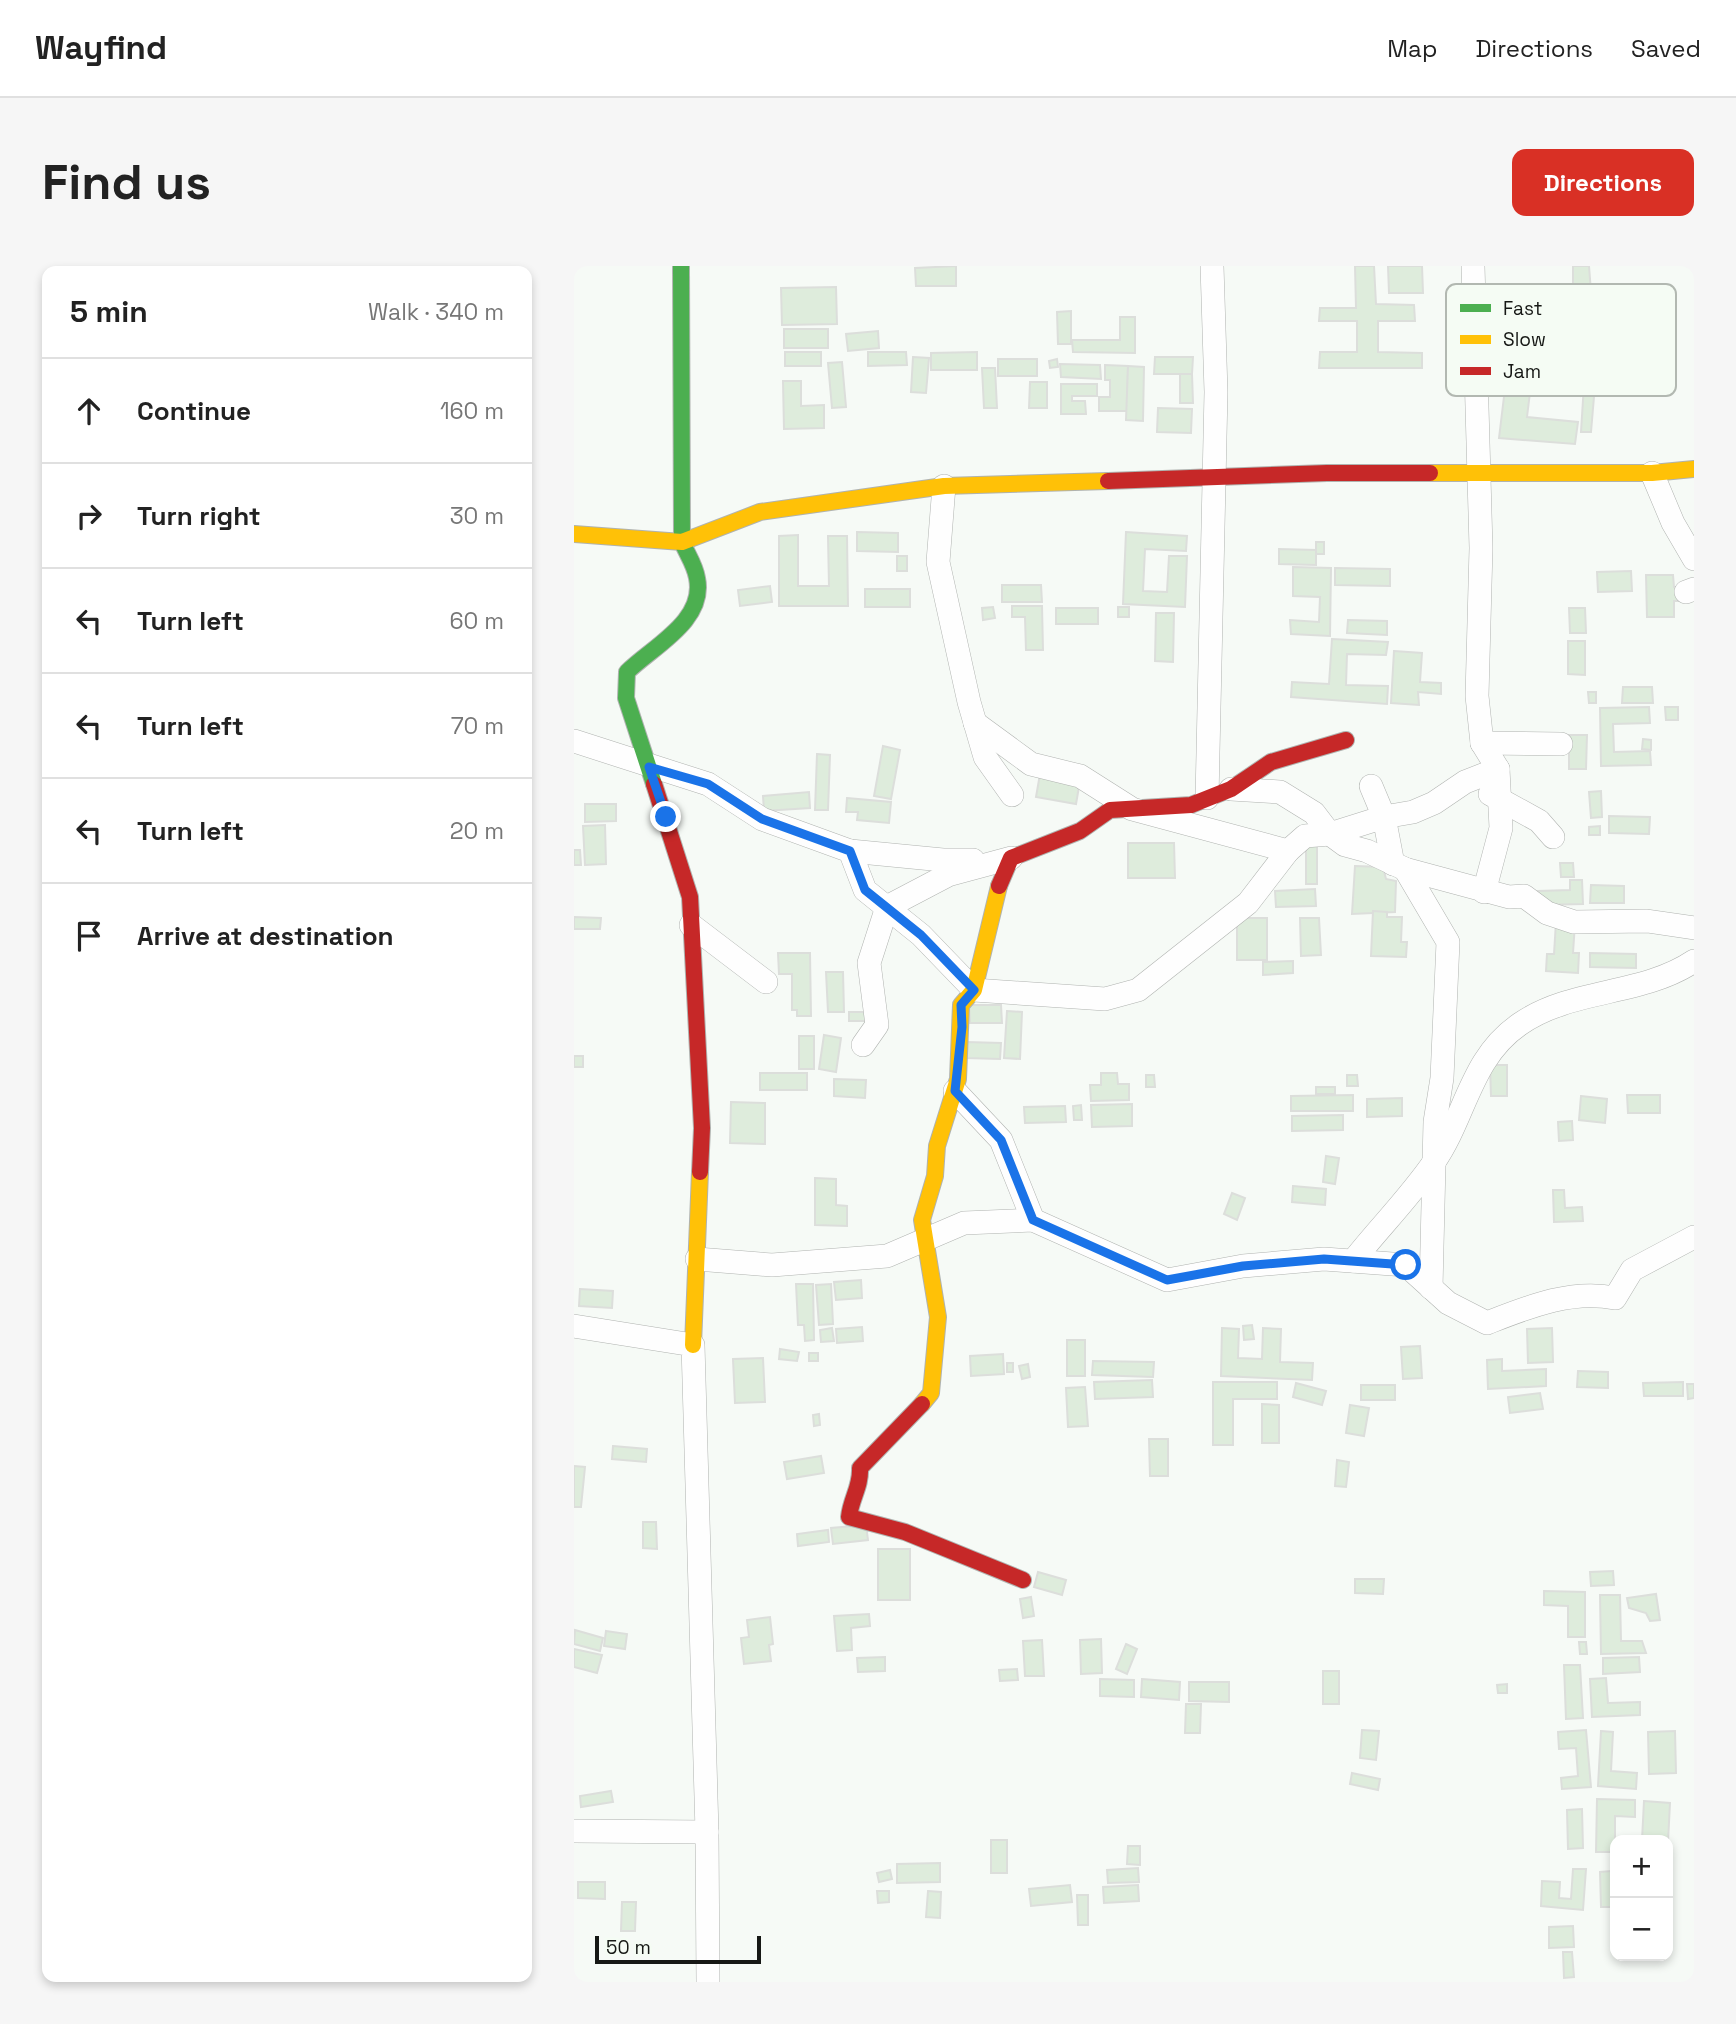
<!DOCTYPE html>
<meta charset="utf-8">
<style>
body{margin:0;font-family:"Space Grotesk",sans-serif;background:#f6f6f6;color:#222}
.controls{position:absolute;right:21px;bottom:21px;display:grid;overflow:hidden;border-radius:14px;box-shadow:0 4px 10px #0003}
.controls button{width:63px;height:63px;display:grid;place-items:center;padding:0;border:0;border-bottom:2px solid #e0e0e0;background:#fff;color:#222;font:35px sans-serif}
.scale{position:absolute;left:21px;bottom:18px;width:166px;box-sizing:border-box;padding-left:7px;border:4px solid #161815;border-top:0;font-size:19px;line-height:24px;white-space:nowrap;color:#161815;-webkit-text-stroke:5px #f5fcf4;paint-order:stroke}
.stop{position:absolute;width:21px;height:21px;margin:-16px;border:5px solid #1a73e8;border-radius:50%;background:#fff}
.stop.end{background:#1a73e8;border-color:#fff;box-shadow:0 2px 7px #0008}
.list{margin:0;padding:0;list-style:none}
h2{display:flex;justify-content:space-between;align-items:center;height:91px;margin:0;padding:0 28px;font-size:30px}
h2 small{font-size:23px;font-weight:400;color:#767676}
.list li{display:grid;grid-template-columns:46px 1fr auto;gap:21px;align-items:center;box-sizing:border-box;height:105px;padding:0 28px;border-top:2px solid #e0e0e0}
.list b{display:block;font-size:26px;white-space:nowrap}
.list em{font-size:23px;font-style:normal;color:#767676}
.icon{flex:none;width:38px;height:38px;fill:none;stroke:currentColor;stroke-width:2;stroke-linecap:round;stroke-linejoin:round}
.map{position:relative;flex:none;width:1120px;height:1716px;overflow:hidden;border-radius:14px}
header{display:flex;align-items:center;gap:42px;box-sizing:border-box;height:98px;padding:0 35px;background:#fff;border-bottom:2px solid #e0e0e0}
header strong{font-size:33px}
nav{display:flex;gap:38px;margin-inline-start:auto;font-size:24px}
.intro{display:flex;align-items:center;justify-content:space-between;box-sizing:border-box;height:168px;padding:0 42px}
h1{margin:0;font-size:49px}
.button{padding:18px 32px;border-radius:14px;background:#d93025;color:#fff;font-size:24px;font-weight:700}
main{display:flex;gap:42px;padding:0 42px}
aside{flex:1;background:#fff;border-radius:14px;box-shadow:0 4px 10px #0003}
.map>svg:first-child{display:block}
</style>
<header>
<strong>Wayfind</strong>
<nav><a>Map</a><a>Directions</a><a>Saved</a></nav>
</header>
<div class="intro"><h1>Find us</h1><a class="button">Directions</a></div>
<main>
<aside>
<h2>5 min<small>Walk · 340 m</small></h2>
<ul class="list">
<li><svg class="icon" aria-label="ahead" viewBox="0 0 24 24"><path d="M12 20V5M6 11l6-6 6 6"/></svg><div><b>Continue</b></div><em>160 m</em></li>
<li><svg class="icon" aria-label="right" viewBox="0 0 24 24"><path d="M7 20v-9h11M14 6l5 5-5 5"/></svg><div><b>Turn right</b></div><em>30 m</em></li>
<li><svg class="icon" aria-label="left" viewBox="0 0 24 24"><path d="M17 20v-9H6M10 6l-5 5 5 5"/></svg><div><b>Turn left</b></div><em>60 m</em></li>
<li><svg class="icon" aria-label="left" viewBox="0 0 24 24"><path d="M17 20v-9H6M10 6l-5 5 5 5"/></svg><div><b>Turn left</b></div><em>70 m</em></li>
<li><svg class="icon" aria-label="left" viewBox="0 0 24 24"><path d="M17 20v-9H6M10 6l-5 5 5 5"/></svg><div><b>Turn left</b></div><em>20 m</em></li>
<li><svg class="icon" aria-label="arrive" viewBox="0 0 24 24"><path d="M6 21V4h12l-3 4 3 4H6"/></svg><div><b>Arrive at destination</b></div></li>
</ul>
</aside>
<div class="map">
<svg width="1120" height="1716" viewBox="0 0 1120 1716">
<rect width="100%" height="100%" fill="#f6faf6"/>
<g fill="#deecdc" stroke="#dcdedb" stroke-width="2">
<polygon points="382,0 382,20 342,20 341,2"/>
<polygon points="781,0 800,0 802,38 840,39 841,55 804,55 804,86 848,87 848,102 745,102 746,86 783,86 783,55 745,55 746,42 782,42"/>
<polygon points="814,0 848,0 849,27 815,27"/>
<polygon points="999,0 1015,0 1018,39 970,38 971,21 999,21"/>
<polygon points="262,21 263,58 208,59 207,22"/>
<polygon points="497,45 497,78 484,78 483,46"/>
<polygon points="546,51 561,51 561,87 499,86 498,74 546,74"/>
<rect x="210" y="63" width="44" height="19"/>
<polygon points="304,65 305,82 274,85 272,68"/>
<rect x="211" y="86" width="36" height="14"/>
<polygon points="294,86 332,86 333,99 294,100"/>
<polygon points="403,86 403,104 357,104 357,87"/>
<polygon points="339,91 355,92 352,127 337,126"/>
<polygon points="581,91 619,91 618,108 580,108"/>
<rect x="424" y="93" width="39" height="17"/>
<polygon points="483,93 484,101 476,102 475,95"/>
<polygon points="268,96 272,141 258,142 254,97"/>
<polygon points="486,98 526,99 527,113 487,111"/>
<polygon points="531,99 554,100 553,145 525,145 525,131 536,131 536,114 531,114"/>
<polygon points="554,100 570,101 569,155 552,154"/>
<polygon points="408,102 421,102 423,142 410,142"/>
<polygon points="965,103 1010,111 1006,130 960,121"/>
<polygon points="933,106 958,110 953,151 1004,156 1001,178 925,172"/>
<polygon points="606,108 618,108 619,137 606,137"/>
<polygon points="209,115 227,115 227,140 250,139 250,162 210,163"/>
<polygon points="456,116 473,116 473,142 455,142"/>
<polygon points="487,118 523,118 523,130 498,130 498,135 511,135 512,148 487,148"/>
<polygon points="1010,118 1021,119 1017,166 1007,166"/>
<polygon points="584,142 618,143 617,167 583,166"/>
<polygon points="283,266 324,267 324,286 283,285"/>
<polygon points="552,266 613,270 612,285 571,283 569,325 593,326 595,290 613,290 611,341 549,338"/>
<polygon points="224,269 224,320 255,320 254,270 273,270 274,340 205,340 205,270"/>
<rect x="742" y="276" width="8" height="12"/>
<polygon points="705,283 742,284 742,299 705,298"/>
<rect x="323" y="290" width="10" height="15"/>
<polygon points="719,301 757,302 756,370 717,368 716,354 745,356 746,331 719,330"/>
<polygon points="761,302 816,303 816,320 761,319"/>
<polygon points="1057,305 1058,325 1024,326 1023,306"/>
<polygon points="1072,309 1099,309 1100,321 1105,321 1105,335 1100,335 1100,351 1073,351"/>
<polygon points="428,319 467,319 468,336 428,336"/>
<polygon points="196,320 198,336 166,340 164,324"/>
<rect x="291" y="323" width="45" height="18"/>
<polygon points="438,340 468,340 469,384 452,384 451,351 438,351"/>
<polygon points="419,341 421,352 409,354 408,342"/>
<rect x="544" y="341" width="11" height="10"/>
<rect x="482" y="342" width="42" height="16"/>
<polygon points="995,342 1011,342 1012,367 996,367"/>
<polygon points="582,347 600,347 599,396 581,395"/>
<polygon points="774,354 813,355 813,369 773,367"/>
<polygon points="758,373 814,376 812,389 773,388 772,419 814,420 813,438 717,431 718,416 755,418"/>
<polygon points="994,375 1011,375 1011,409 994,408"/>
<polygon points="820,385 848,387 846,416 867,417 867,428 844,426 845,439 817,437"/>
<polygon points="1049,421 1078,421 1079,437 1048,437"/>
<polygon points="1014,426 1022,426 1022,437 1015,437"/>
<polygon points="1075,441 1076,457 1039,458 1040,486 1076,485 1077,499 1027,500 1026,442"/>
<polygon points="1091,441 1104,441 1104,454 1092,454"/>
<polygon points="995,469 1013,469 1012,503 995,503"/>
<polygon points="1069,473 1077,474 1077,484 1068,483"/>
<polygon points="309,480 326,484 317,533 300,530"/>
<polygon points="243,488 256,489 254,544 241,544"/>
<polygon points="466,508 506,515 502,538 462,531"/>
<polygon points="1027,525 1028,551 1017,552 1015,526"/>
<polygon points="235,526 236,542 190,545 189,530"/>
<polygon points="273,532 317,536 315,557 283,554 284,546 272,546"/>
<polygon points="11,538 42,538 42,555 11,556"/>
<polygon points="1035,550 1076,551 1075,568 1035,567"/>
<polygon points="31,559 32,598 11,599 9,560"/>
<polygon points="1026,560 1026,569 1015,569 1015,561"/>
<polygon points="554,577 600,577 601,612 554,612"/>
<rect x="732" y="579" width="11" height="39"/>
<polygon points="0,584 6,584 7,599 0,599"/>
<polygon points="986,597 999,597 1000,611 987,611"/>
<polygon points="781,600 809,601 812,613 822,615 821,646 778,648"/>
<polygon points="996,614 1008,614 1009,638 964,639 964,625 996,624"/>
<polygon points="1017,619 1050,620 1050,637 1016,637"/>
<polygon points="741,623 742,640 702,641 701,625"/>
<polygon points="799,645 813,646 813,651 828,651 827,676 833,676 832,691 797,690"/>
<polygon points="0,651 27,652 26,663 0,663"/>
<rect x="663" y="652" width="30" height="42"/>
<polygon points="726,652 745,652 747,689 727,690"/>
<polygon points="982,656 1001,657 999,687 1005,687 1004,707 972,705 973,688 980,688"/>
<polygon points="204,687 236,687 237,750 223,750 223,744 218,744 218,708 205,708"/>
<polygon points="1016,687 1062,688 1062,702 1016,701"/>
<polygon points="719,695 719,707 689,709 689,696"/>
<polygon points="252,706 269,706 270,746 254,746"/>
<polygon points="395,739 427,739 428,757 396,757"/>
<polygon points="433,745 448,746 446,793 430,792"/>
<polygon points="275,746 293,746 294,755 275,755"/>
<polygon points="250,769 267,772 262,806 245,803"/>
<rect x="225" y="770" width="15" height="33"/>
<polygon points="392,776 427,777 426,793 392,792"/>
<rect x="0" y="790" width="9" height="11"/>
<polygon points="916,799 933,799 933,830 917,830"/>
<rect x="186" y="807" width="47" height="17"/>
<polygon points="527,807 543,807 544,818 555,818 555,834 517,835 516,819 527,819"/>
<polygon points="572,809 580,809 581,821 572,821"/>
<polygon points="773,809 783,809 784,820 773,820"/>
<polygon points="260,813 292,814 291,832 260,830"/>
<rect x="742" y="821" width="19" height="7"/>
<polygon points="779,829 779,845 717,845 717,830"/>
<polygon points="1053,829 1086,829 1086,847 1054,847"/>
<polygon points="1007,830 1033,833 1031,857 1005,854"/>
<polygon points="828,832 828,850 793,851 793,833"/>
<polygon points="157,836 191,837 191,878 156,877"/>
<polygon points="558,838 558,860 518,861 517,839"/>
<polygon points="507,839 508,854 500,854 499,840"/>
<polygon points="491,840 492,856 451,857 450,841"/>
<polygon points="769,849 769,864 718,865 718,850"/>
<polygon points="998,855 999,874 985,875 984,856"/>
<polygon points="752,890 765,892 761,918 749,916"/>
<polygon points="241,912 262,913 262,939 273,940 273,960 241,959"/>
<polygon points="719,920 752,923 751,939 718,936"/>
<polygon points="979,924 990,924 991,942 1008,941 1009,955 980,956"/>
<polygon points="658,927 671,932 663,954 650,948"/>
<polygon points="287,1014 288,1032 262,1034 260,1016"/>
<polygon points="222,1018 239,1018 240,1074 231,1075 230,1059 224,1059"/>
<polygon points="257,1018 259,1058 245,1059 242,1019"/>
<polygon points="6,1023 39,1025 38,1042 5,1040"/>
<polygon points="678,1059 680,1073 670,1074 669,1060"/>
<polygon points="288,1061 289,1075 263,1077 262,1063"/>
<polygon points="258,1062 260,1075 247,1076 246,1064"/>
<polygon points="648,1062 665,1063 664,1092 688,1093 689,1062 707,1063 706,1096 739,1097 738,1114 647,1110"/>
<polygon points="978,1062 979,1096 954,1097 953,1063"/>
<rect x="493" y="1074" width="18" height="36"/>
<polygon points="846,1080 848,1112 829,1113 827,1081"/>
<polygon points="206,1083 225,1086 223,1095 205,1093"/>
<rect x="235" y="1087" width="9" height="8"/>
<polygon points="429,1088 430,1108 397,1110 396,1090"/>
<polygon points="189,1092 191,1136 161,1137 159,1093"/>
<polygon points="928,1093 928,1105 972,1103 972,1120 914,1123 913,1094"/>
<polygon points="519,1095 580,1096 579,1111 518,1109"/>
<rect x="433" y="1097" width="6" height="9"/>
<polygon points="454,1098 456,1111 448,1113 445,1100"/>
<polygon points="1004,1105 1034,1106 1034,1122 1003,1121"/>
<polygon points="578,1114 579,1131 521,1133 520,1116"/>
<polygon points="639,1116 703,1116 703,1133 659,1133 659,1179 639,1179"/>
<polygon points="1109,1116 1109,1130 1070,1130 1069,1117"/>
<polygon points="722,1117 752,1125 748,1139 719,1131"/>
<polygon points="1113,1118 1120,1118 1120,1132 1114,1133"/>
<rect x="787" y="1119" width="34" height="15"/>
<polygon points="511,1121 514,1160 494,1161 492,1122"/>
<polygon points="966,1127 969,1143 936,1147 934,1131"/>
<polygon points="688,1138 705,1139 705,1177 688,1177"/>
<polygon points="776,1139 795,1142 790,1170 772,1167"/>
<polygon points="245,1148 246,1159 240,1160 239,1149"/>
<polygon points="575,1173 594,1173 594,1210 576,1210"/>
<polygon points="39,1180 73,1183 72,1196 38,1193"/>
<polygon points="247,1190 250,1207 213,1213 210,1196"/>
<polygon points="763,1194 775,1196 772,1221 761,1220"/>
<polygon points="0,1200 11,1201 7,1241 0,1241"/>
<polygon points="69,1256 82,1256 83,1283 69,1282"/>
<polygon points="292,1259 294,1274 259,1278 257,1262"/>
<polygon points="254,1264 255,1276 224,1280 223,1268"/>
<rect x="304" y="1283" width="32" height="51"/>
<polygon points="1039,1305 1040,1319 1017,1320 1016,1306"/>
<polygon points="464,1306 492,1314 488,1329 460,1321"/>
<polygon points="781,1313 810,1313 809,1328 781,1327"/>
<polygon points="970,1325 1011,1326 1011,1371 994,1371 994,1340 970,1339"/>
<polygon points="1082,1328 1086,1354 1076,1355 1072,1347 1055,1342 1053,1332"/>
<polygon points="1026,1329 1046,1329 1047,1375 1068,1375 1072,1387 1027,1388"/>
<polygon points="457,1331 460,1350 449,1352 446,1333"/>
<polygon points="295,1348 296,1360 277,1362 278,1384 263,1385 260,1350"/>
<polygon points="196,1351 199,1378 195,1379 197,1395 170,1398 167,1372 175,1371 173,1354"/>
<polygon points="1,1364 29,1372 26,1385 0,1378"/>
<polygon points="32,1365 53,1368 51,1383 30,1380"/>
<polygon points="527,1373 528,1407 507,1408 506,1374"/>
<polygon points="468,1374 470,1410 451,1410 449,1375"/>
<polygon points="1005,1376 1012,1376 1013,1388 1006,1388"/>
<polygon points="552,1378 563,1383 553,1408 542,1403"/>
<polygon points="0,1383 28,1389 23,1407 0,1401"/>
<polygon points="311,1391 311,1405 284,1406 283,1392"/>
<polygon points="1065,1391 1066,1406 1029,1408 1029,1392"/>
<polygon points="990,1399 1006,1399 1009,1452 992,1453"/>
<polygon points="443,1403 444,1414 426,1415 425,1404"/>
<rect x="749" y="1405" width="16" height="33"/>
<polygon points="1032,1412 1034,1437 1066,1436 1066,1449 1018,1451 1016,1413"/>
<polygon points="526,1413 560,1414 560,1431 526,1430"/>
<polygon points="568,1413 606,1416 605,1434 567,1431"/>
<polygon points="615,1416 655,1416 655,1436 615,1435"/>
<polygon points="933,1418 933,1427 924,1427 923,1419"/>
<polygon points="612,1438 627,1438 626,1467 611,1467"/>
<polygon points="788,1464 805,1465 802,1494 786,1492"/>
<polygon points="1012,1464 1017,1521 988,1523 987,1512 1004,1510 1002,1482 985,1483 984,1466"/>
<polygon points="1027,1465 1039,1466 1037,1505 1063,1507 1062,1523 1024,1520"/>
<polygon points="1101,1465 1102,1507 1075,1508 1074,1466"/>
<polygon points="778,1507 806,1513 804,1524 776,1518"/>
<polygon points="37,1525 39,1536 7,1541 6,1530"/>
<polygon points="1023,1533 1061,1534 1061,1551 1041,1550 1041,1586 1022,1586"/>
<polygon points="1070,1535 1096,1537 1094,1576 1068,1574"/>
<polygon points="1008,1543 1009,1582 994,1583 993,1544"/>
<rect x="417" y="1574" width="16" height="33"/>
<polygon points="554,1580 566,1580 566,1599 553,1598"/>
<polygon points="366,1597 366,1616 323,1617 323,1598"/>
<polygon points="564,1602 565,1616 534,1617 533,1604"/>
<polygon points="999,1603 1012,1603 1009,1644 967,1640 968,1615 986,1616 985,1632 997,1633"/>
<polygon points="316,1604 318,1613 305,1616 303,1607"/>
<polygon points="1037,1605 1038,1620 1041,1620 1040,1641 1027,1641 1026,1606"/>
<polygon points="4,1616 31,1616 31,1633 4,1632"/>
<polygon points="496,1619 498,1636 457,1640 455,1623"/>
<polygon points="564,1619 565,1635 530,1637 529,1621"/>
<polygon points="303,1625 315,1625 315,1636 304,1637"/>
<polygon points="354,1625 367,1626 366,1652 352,1651"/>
<polygon points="503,1629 514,1629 514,1659 504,1659"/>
<polygon points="48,1636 62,1636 61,1665 47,1665"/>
<polygon points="999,1660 1000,1681 975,1682 975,1661"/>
<polygon points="989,1686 998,1686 1000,1711 990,1712"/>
</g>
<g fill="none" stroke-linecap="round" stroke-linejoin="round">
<g stroke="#b0b3b0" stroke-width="24">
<g id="street">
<polyline points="899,0 907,282 903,430 908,477 924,503 927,562 910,626"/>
<polyline points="1078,207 1099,257 1120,293"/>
<polyline points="370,220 364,296 395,436 411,491 438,529"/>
<polyline points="1112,326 1120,323"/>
<polyline points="401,457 457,498 506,510 558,543 714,585"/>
<polyline points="0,475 134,518 188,553 276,585 291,624 347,669 400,724 531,733 564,724 674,637 714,585 731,570 756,568 810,551 839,546 860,537 891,516 924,503"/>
<polyline points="908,477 987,478"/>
<polyline points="797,520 810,551 819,598"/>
<polyline points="657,523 706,526 740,547 756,568 771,579 793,585 831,603 935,631 950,630 973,647 1000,656 1073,655 1120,662"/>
<polyline points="916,528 965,555 979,571"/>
<polyline points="633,532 642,126 638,0"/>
<polyline points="276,585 369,594 399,594"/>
<polyline points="831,603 874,676 868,812 861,856 857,1022"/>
<polyline points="117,659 192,716"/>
<polyline points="289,779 303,759 295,697 313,641 374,609 437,592"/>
<polyline points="381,825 427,874 459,954"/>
<path d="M123,993L198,999L313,990L390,957L459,954L593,1014L669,1000L750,993L832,999L874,1037L913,1057C954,1041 997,1023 1041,1032L1058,1004L1120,971"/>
<path d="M779,995C805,962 836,931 860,896C892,850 896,792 946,758C998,722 1068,730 1120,695"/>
<polyline points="0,1060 119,1079 133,1566 134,1716"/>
<polyline points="0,1565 133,1566"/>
</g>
</g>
<g stroke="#b0b3b0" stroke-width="18">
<path id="fast" d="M80,518L52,432L53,406C78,381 132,355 123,312C121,299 113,288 108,276L107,0"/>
</g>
<g stroke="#b0b3b0" stroke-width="18">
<g id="slow">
<polyline points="856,207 1078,207 1120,203"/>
<polyline points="0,268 108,276 186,246 370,220 534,215"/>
<polyline points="119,1079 126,906"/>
<polyline points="348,1138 357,1127 364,1051 348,954 361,910 363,880 384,813 387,739 400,724 425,620"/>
</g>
</g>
<g stroke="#b0b3b0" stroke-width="18">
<g id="jam">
<polyline points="534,215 753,207 856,207"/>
<polyline points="80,518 116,631 128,862 126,906"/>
<polyline points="425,620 437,592 506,565 536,544 617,539 657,523 697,496 772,474"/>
<path d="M348,1138L286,1202C287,1221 277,1232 275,1251L331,1266L449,1314"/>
</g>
</g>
<use href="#street" stroke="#fefefe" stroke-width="23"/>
<use href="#fast" stroke="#4caf50" stroke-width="16"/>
<use href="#slow" stroke="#ffc107" stroke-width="16"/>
<use href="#jam" stroke="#c62828" stroke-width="16"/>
</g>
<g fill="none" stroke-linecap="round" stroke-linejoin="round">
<polyline stroke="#1a73e8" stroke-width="9" points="92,551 75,501 134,518 188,553 276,585 291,624 347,669 400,724 387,739 388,761 381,825 427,874 459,954 593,1014 669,1000 750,993 832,999"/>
</g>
<rect x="872" y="18" width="230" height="112" rx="10" fill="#f5fcf4" stroke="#b2b8b1" stroke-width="2"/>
<rect x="886" y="38" width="31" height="8" fill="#4caf50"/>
<rect x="886" y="69" width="31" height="9" fill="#ffc107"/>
<rect x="886" y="101" width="31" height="8" fill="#c62828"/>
<g font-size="19" fill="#161815">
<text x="929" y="49">Fast</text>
<text x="929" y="80">Slow</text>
<text x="929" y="112">Jam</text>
</g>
</svg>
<div class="controls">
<button>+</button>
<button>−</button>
</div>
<div class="scale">50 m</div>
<div class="stop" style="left:832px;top:999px"></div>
<div class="stop end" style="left:92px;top:551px"></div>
</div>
</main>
